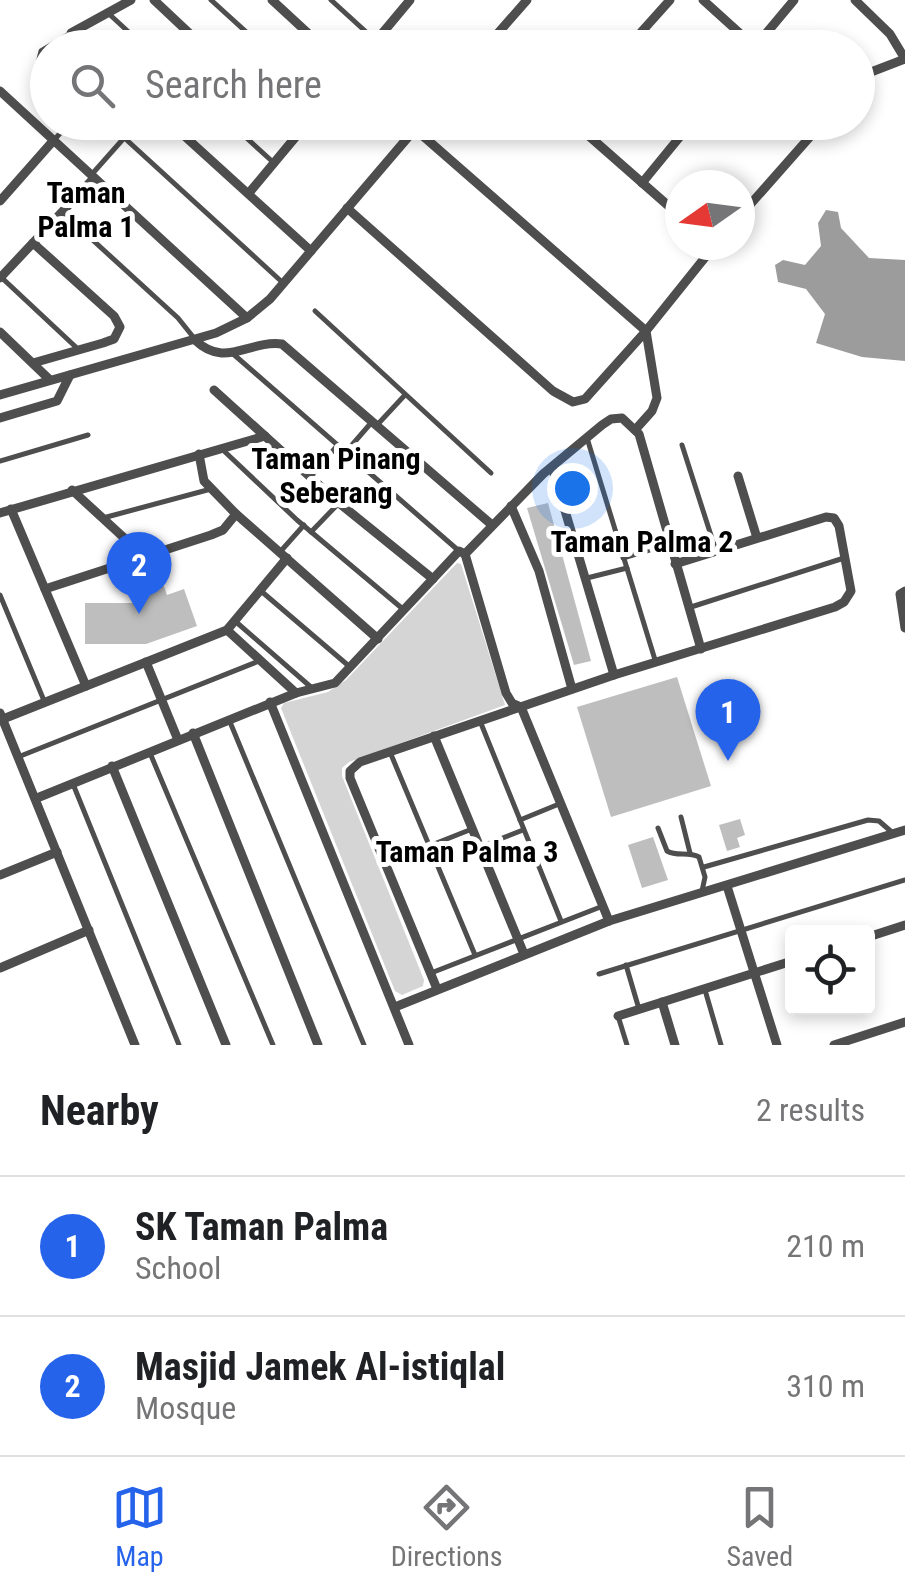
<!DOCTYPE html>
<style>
body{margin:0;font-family:"Roboto Condensed",sans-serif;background:#f6f6f6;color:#202124}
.controls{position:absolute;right:30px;bottom:30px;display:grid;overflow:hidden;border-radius:10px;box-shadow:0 5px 15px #0003}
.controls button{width:90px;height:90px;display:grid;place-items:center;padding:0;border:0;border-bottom:2px solid #e0e0e0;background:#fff;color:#202124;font:50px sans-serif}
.compass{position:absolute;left:665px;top:170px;width:90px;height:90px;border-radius:50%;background:#fff;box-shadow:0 5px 15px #0003;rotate:256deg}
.you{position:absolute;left:572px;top:488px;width:35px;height:35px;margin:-25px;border:8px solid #fff;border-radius:50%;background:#1a73e8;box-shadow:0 0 0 15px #1a73e833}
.badge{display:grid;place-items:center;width:65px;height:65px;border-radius:50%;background:#2563eb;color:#fff;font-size:32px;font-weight:700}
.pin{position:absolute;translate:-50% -82px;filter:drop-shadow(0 2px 5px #0008)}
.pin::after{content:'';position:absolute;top:52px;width:35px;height:30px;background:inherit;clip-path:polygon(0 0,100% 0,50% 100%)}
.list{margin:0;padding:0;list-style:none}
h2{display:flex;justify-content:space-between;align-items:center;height:130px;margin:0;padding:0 40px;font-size:42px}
h2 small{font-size:32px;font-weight:400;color:#757577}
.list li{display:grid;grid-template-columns:65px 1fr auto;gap:30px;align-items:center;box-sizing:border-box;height:140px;padding:0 40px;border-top:2px solid #e0e0e0}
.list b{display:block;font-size:38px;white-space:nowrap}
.list p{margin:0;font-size:32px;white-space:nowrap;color:#757577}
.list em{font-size:32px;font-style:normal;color:#757577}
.icon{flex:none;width:55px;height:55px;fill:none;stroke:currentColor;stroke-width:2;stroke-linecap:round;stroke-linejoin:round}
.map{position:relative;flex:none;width:905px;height:1045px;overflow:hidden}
.search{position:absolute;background:#fff;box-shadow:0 5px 15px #0003;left:30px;right:30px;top:30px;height:110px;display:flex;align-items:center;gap:25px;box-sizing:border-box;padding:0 35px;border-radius:55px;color:#757577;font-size:38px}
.sheet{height:410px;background:#fff}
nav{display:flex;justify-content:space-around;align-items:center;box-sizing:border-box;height:140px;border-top:2px solid #e0e0e0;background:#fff;font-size:28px;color:#757577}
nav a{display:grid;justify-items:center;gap:5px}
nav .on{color:#2563eb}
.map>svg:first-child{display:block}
</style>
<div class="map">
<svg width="905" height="1045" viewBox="0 0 905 1045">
<rect width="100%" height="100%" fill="#fff"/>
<polygon fill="#d5d5d5" points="457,563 461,564 505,705 349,762 342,768 342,776 424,980 423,986 402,995 395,991 281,708 284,703 328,692 346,680"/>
<polygon fill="#9c9c9c" points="826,210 838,212 841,228 869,258 905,260 905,361 862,357 816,343 825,314 806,289 778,282 775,265 783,260 805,265 821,246 818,223"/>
<g fill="#bebebe">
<polygon points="548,503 591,661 574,665 527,508"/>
<polygon points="157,566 167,595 184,589 197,626 146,644 85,644 85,603 133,603 124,578"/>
<polygon points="677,677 711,786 611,817 577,707"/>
<polygon points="724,683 736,725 719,730 707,688"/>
<polygon points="740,819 745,835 737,838 740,847 727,851 719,825"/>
<polygon points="653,837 668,880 642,888 628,845"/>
</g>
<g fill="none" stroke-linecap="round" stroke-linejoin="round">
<g stroke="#4e4e4e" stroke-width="5">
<polyline points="211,0 264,48"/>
<polyline points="331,0 376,41"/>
<polyline points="108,13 146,48"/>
<polyline points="48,68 39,59 41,51 71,33"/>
<polyline points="107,122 282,282"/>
<polyline points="229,122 274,163"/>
<polyline points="55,139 70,122"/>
<polyline points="93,173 124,138"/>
<polyline points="62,212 178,318 194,338"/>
<polyline points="1,277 79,350"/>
<polyline points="315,311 491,473"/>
<polyline points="232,353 459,551"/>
<polyline points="378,424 404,396"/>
<polyline points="587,438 656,663"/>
<polyline points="682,445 716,551"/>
<polyline points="223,450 297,520 404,610"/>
<polyline points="345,453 371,423"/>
<polyline points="0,461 88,435"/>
<polyline points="310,477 337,446"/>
<polyline points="103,518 211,489"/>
<polyline points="311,532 339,503"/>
<polyline points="280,552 304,525"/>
<polyline points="623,558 669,544"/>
<polyline points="587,578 627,568"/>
<polyline points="261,591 350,667"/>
<polyline points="0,595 45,703"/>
<polyline points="691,607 844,558"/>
<polyline points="235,621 312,688"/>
<polyline points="480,721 561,921"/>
<polyline points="230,722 364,1045"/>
<polyline points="390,752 475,955"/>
<polyline points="150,753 273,1045"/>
<polyline points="18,757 259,661"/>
<polyline points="73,784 179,1045"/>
<polyline points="681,817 690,853"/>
<polyline points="520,820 559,804"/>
<path d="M658,828L667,851C677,857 688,851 699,857L705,877L702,891"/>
<polyline points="429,846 472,829"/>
<polyline points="482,846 523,830"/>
<polyline points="704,867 868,820 879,821 894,834"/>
<polyline points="626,965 639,1009"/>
<polyline points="431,973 603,906"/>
<polyline points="599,974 905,880"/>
<polyline points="705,990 721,1045"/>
<polyline points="618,1016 627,1045"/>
</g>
<g stroke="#4e4e4e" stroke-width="9">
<polyline points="154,0 205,48"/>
<polyline points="272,0 324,48"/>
<polyline points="703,0 755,47"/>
<polyline points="855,0 890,34 905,59"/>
<polyline points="87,48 71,33 131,0"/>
<polyline points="370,48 410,0"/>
<polyline points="485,48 527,0"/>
<polyline points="627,48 670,0"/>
<polyline points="754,48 794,0"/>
<polyline points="858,84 871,72 905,59"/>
<polyline points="0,91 247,318"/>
<polyline points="169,122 311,251"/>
<polyline points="285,122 298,135"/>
<polyline points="573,122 680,216"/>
<polyline points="415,129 646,331 657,398 652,411 635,430"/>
<polyline points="642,183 692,122"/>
<polyline points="249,193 308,122"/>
<polyline points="0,201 53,141"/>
<polyline points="347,208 553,391 573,402 585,399 646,331 715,245"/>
<polyline points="740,216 823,122"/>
<polyline points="33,243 114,316 120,327 114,339 103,343 33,363"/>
<polyline points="0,278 93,179"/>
<polyline points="0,332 50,380"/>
<path d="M195,340C225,369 248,340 282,344L492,525"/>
<polyline points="214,390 339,503 433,579"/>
<polyline points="0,395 216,333 247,318 270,299 421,122"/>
<polyline points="0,418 57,401 70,375"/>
<polyline points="199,454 204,481 236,514 378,639"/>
<polyline points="552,467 614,675 835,607 844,602 851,591 839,526 834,518 826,517 675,564"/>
<polyline points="738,476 757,538"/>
<polyline points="72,490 146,558"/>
<polyline points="511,506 539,571 572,689"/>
<polyline points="11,509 86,686"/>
<polyline points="0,513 265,436"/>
<polyline points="465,554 506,693 512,703 521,707 609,921"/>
<polyline points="45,589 211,535 223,530 236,514"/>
<polyline points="905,591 900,594 905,628"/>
<polyline points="227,630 296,693 335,683 445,566 459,551 465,554 543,474 602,425 611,419 622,418 639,434 701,649"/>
<polyline points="146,662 178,740"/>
<polyline points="270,702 409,1045"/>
<polyline points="0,713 135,1045"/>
<polyline points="3,719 227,630 287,558"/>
<polyline points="193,733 318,1045"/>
<polyline points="434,736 524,954"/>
<polyline points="112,766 226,1045"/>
<polyline points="37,798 296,693"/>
<polyline points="0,875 57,852"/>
<polyline points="727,886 777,1045"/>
<polyline points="868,937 905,925"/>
<polyline points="0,968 89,930"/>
<polyline points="437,989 350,778 350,771 360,762 614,675"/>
<polyline points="662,1002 675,1045"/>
<polyline points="395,1007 609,921 905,830"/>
<polyline points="618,1016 792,961"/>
<polyline points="834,1045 905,1022"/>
</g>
</g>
<g text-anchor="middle" stroke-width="10" stroke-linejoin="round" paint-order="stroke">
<g font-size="30" font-weight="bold" fill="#000" stroke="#fff">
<text x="86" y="203">Taman<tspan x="86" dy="34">Palma 1</tspan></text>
<text x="336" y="469">Taman Pinang<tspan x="336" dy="34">Seberang</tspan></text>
<text x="642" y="552">Taman Palma 2</text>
<text x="467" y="862">Taman Palma 3</text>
</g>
</g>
</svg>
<div class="controls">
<button><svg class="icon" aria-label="locate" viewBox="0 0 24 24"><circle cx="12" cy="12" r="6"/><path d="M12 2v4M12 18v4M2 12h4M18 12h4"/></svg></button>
</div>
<svg class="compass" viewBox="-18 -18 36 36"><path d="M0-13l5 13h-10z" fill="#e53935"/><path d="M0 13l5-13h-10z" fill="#757577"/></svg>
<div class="you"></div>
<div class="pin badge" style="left:728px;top:761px">1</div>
<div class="pin badge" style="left:139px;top:614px">2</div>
<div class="search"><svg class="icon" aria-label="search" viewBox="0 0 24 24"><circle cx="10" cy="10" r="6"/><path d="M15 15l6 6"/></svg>Search here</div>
</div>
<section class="sheet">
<h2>Nearby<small>2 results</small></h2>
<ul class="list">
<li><span class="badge">1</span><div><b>SK Taman Palma</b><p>School</p></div><em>210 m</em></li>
<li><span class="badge">2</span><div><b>Masjid Jamek Al-istiqlal</b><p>Mosque</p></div><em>310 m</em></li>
</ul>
</section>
<nav>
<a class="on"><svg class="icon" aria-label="map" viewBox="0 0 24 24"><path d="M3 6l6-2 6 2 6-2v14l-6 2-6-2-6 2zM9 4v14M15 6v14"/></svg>Map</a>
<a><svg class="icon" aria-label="directions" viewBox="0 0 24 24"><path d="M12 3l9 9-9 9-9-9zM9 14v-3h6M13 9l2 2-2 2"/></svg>Directions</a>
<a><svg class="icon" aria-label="saved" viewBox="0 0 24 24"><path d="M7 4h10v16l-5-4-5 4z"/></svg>Saved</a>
</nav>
